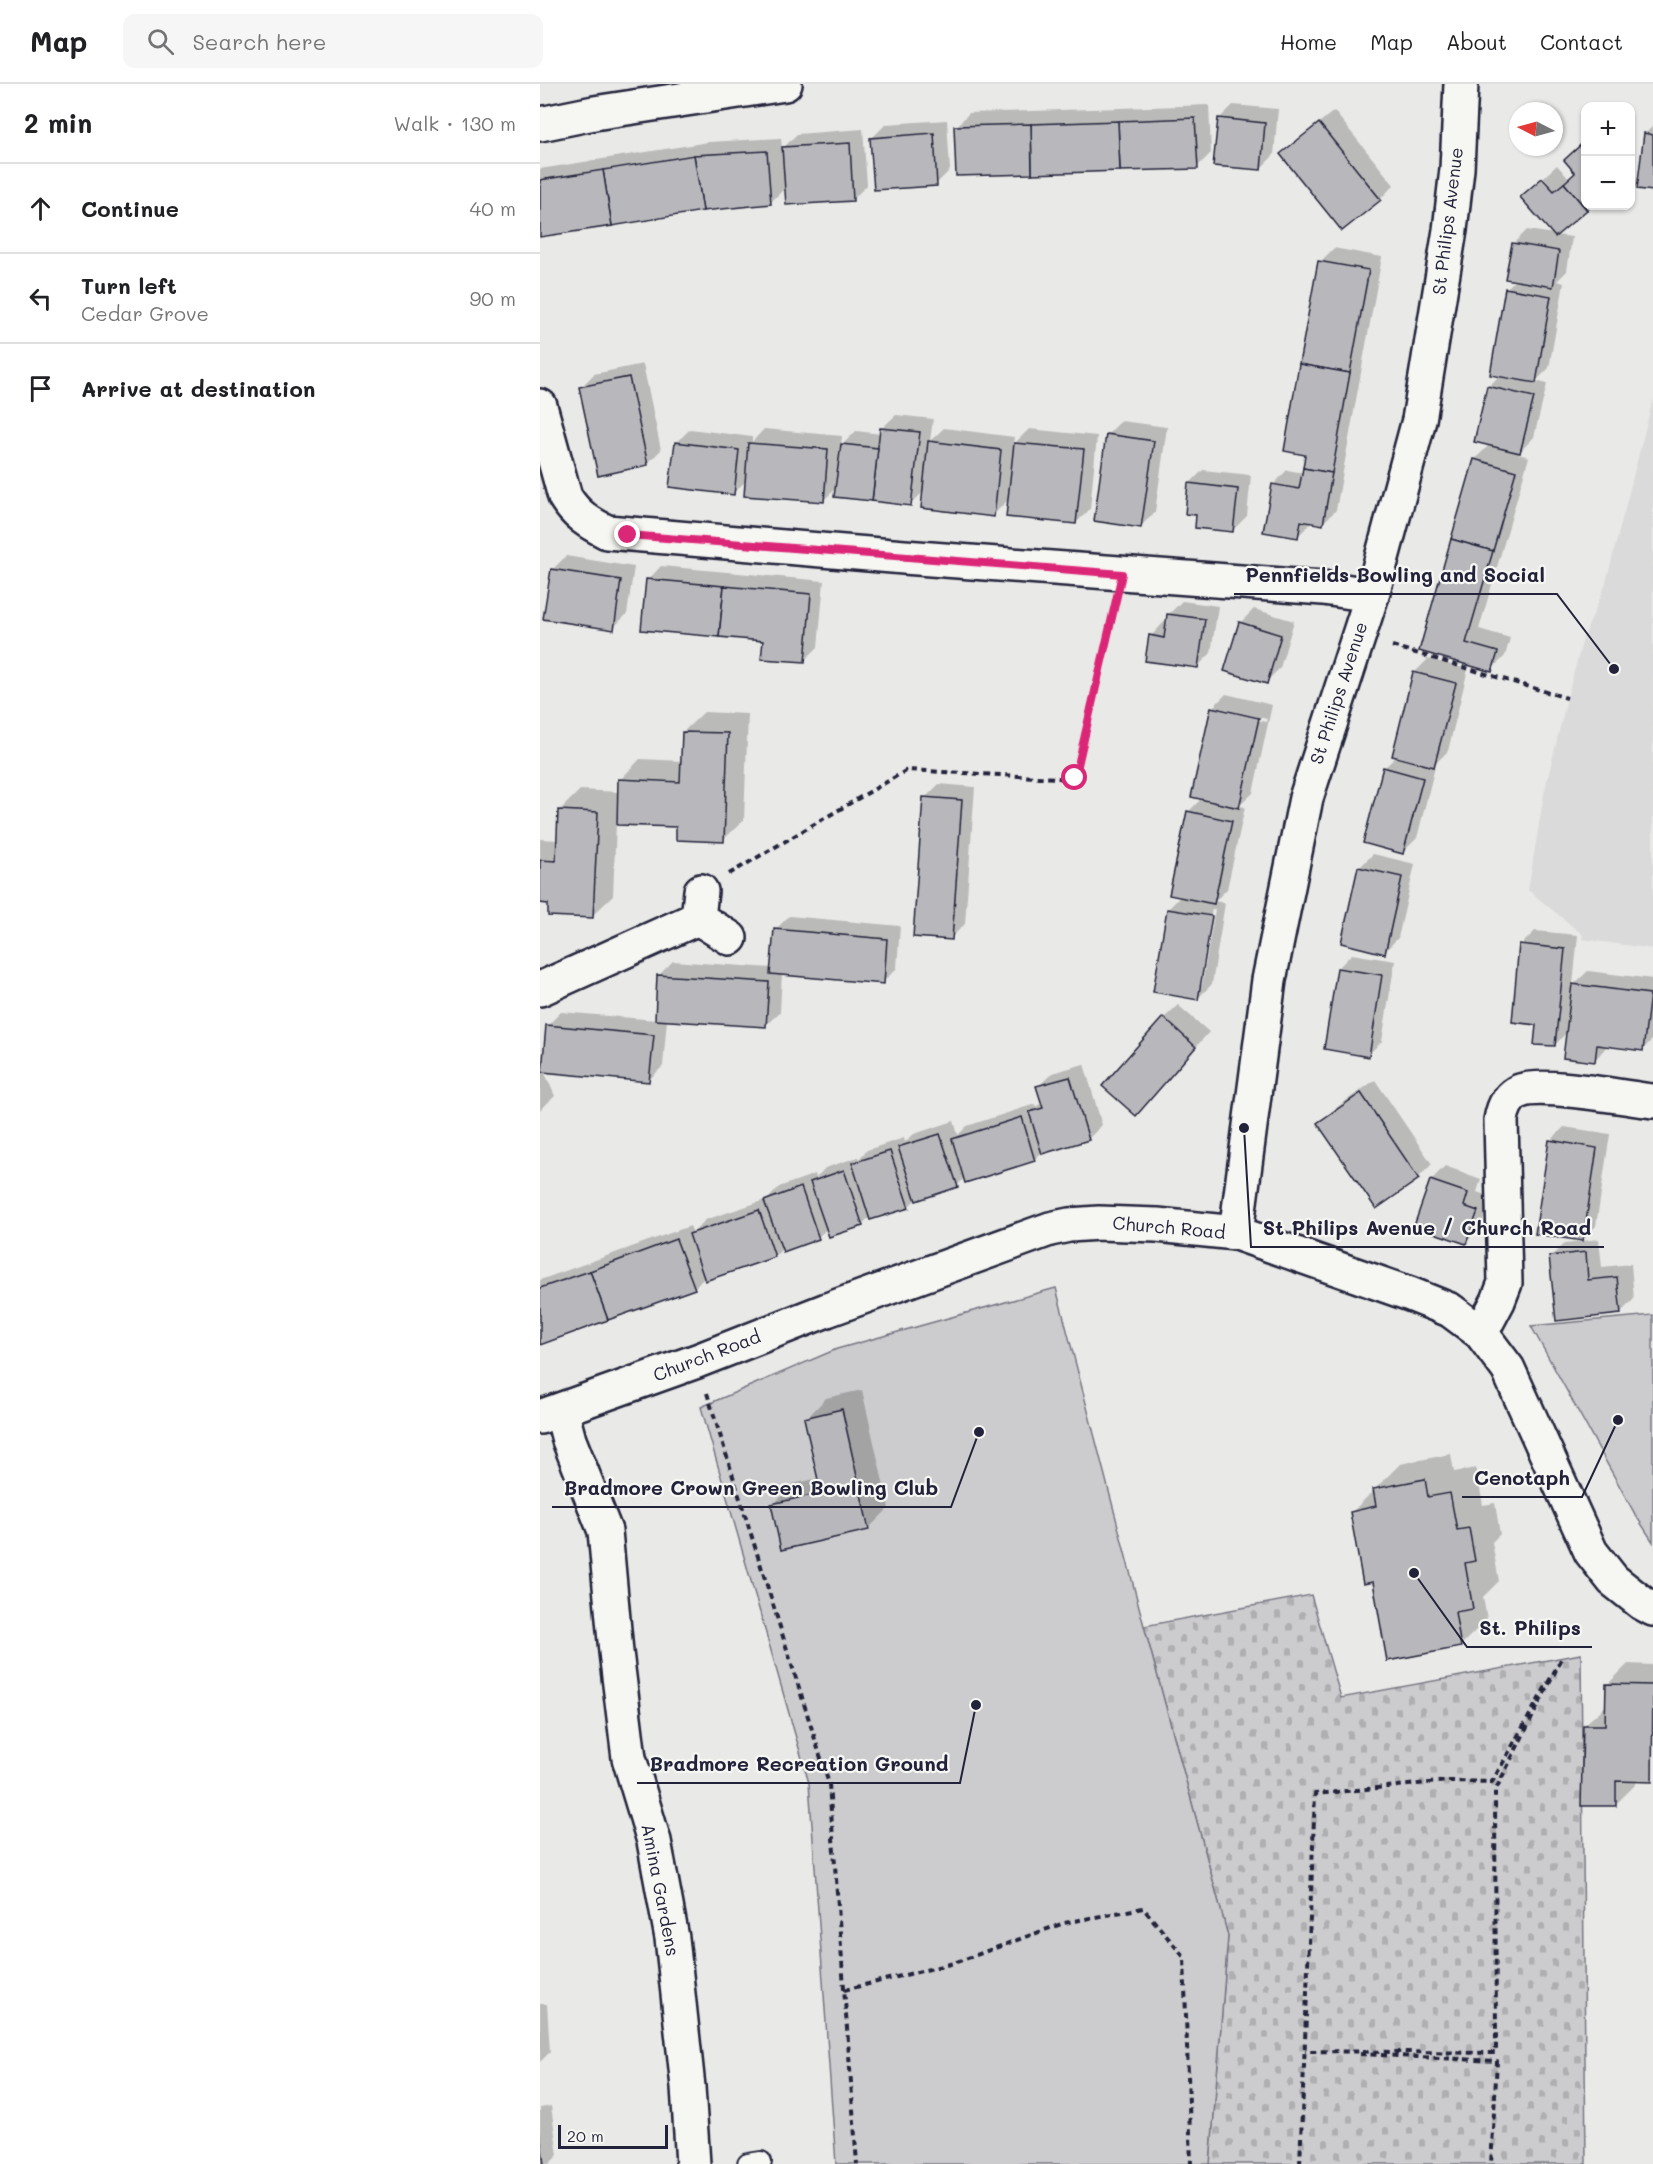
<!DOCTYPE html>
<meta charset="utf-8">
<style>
body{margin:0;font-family:Mali,sans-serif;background:#f6f6f6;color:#202124}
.controls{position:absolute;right:18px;top:18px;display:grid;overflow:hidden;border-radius:12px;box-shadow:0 2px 4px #0004}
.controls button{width:54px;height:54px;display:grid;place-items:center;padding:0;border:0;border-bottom:2px solid #e0e0e0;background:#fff;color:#202124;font:30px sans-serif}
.compass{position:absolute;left:969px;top:18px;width:54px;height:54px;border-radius:50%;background:#fff;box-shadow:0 2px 4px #0004;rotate:276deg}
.scale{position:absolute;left:18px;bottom:15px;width:110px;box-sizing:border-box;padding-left:6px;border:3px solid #22223b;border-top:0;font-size:16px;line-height:21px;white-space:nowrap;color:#22223b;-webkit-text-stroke:4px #f6f6f2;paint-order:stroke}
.stop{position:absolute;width:18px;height:18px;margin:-14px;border:4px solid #db2777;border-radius:50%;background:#fff}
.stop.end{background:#db2777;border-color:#fff;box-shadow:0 2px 6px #0008}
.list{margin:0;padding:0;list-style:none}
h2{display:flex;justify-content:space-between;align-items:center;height:78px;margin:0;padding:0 24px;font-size:26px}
h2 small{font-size:20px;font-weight:400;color:#757577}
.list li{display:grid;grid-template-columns:39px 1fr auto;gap:18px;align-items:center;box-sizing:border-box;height:90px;padding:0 24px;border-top:2px solid #e0e0e0}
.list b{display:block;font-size:22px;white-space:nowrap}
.list p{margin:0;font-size:20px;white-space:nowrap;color:#757577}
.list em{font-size:20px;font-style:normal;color:#757577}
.icon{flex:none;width:33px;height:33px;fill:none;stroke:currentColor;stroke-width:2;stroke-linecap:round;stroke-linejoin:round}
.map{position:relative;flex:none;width:1113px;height:2080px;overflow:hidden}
header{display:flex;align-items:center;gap:36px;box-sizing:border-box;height:84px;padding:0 30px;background:#fff;border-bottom:2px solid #e0e0e0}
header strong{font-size:28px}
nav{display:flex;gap:33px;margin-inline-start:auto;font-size:21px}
.search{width:420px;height:54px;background:#f6f6f6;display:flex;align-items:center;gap:15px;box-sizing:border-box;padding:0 21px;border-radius:12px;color:#757577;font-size:22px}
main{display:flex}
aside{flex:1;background:#fff}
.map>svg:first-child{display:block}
</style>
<header>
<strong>Map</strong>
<div class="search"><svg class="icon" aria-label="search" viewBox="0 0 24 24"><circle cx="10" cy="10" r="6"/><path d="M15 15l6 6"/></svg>Search here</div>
<nav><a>Home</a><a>Map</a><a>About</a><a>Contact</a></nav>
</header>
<main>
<aside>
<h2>2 min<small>Walk · 130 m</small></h2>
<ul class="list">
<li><svg class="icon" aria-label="ahead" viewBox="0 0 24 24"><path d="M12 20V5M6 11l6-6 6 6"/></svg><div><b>Continue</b></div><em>40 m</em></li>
<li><svg class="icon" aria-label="left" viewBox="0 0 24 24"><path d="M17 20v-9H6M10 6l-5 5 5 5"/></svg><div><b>Turn left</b><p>Cedar Grove</p></div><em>90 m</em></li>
<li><svg class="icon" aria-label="arrive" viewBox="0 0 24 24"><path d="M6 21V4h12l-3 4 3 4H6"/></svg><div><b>Arrive at destination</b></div></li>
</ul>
</aside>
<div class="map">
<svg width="1113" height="2080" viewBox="0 0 1113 2080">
<defs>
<pattern id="cemetery-stones" width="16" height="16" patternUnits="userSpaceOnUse" patternTransform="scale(1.5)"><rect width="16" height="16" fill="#ccccce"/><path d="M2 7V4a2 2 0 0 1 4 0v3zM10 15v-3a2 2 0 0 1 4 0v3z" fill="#afafb2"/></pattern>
</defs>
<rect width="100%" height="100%" fill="#e9e9e7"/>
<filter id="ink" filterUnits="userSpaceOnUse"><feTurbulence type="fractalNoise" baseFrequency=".0167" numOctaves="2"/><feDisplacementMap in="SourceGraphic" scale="12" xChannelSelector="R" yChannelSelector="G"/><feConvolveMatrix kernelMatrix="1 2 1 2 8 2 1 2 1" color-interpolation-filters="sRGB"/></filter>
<g filter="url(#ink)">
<polygon fill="#dadada" points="1113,315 1113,865 1042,855 1043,851 988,806 1004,710 1027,614 1043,555 1065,502"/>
<polygon fill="url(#cemetery-stones)" stroke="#777784" stroke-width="1.5" points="771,1511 801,1614 1041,1570 1046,2080 670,2080 688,1852 604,1542"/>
<g fill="#ccccce" stroke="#777784" stroke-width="1.5">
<polygon points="516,1204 604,1542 688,1852 670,2080 296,2080 269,1699 161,1323 297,1265"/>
<polygon points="1113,1231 1113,1458 1095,1430 991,1242"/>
</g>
<g fill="#0003" fill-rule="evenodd">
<polygon points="669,21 671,69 657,83 416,43 429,29"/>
<polygon points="693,21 738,25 734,71 720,85 679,35"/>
<polygon points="794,27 854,101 840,115 742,71 756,57"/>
<polygon points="407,36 410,86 396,100 332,54 346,40"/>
<polygon points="1113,42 1113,106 1105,50"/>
<polygon points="323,45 327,101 313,115 246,103 230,119 163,125 0,152 0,85 169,58 241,54 242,65 257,50"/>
<polygon points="1046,57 1046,122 1050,122 1016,151 1032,153 1027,187 1017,197 1024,199 1009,284 996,297 1007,300 994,353 978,370 989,373 939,545 970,554 965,572 951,586 881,566 935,375 950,360 948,303 960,291 966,205 976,195 973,160 987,146 1015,150 982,113 1017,81 1029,95 1036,88 1040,62"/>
<polygon points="794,164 842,173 796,426 782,440 771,439 757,453 725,447 734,400 747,386 764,389 767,370 780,178"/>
<polygon points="103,280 121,366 108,379 40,304 54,290"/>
<polygon points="356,331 393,335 390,357 404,344 474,353 473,361 489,345 557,352 550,425 536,439 470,414 453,431 384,407 370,421 297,403 283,417 207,396 193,409 136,359 150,345 212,353 212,358 224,345 302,352 301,362 316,347 341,350 342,344"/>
<polygon points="581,337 627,343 615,428 601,442 567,351"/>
<polygon points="663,386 711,391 707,432 693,446 658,430 649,400"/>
<polygon points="26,472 94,483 87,530 73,544 12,486"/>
<polygon points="121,482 284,497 278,563 264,577 108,496"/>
<polygon points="642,517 678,522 671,569 657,583 611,552 624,538 627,538 628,531"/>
<polygon points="714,525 754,537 740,584 726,598 700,539"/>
<polygon points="888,575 928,585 908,667 896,679 877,754 863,768 844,684 857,672 874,589"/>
<path d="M686,610L732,621L713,709L699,722L705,723L687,805L675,817L685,819L672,900L658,914L628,825L641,812L648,728L662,714L672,624ZM680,624L727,635L726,638L680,627ZM672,825H675L662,901H659Z"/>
<polygon points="164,628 208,630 204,736 183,756 138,742 76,739 73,812 52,832 9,818 0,818 0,755 19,756 20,726 40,706 79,708 80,696 100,675 142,677 143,648"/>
<polygon points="399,700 435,703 425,840 411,854 385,714"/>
<polygon points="833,770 875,780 858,854 844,868 819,784"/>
<polygon points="249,832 360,842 357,884 343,898 242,889 240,928 226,941 127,935 123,982 109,996 4,987 15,1012 0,1026 0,976 4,985 7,942 21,928 116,936 119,891 133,877 232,884 235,846"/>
<polygon points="995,847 1038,851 1033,901 1048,887 1113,895 1113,955 1102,966 1068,961 1054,977 1027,948 1015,961 998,940 981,861"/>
<polygon points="812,870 855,877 842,957 828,971 798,884"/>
<polygon points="638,921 669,948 610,1016 624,934"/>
<polygon points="544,980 562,1041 548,1055 501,1069 495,1075 426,1097 425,1093 417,1102 377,1114 368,1123 330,1133 322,1140 287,1145 278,1153 243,1164 235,1172 165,1193 154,1204 0,1259 0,1196 150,1142 153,1149 165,1136 228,1115 239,1103 275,1090 276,1094 285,1084 318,1073 319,1075 327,1066 364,1054 365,1058 374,1050 414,1037 418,1051 427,1042 495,1020 496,1023 503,1017 498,1003 512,989"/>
<polygon points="835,996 892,1080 878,1094 836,1123 779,1040 793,1026"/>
<polygon points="1024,1043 1070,1050 1056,1142 1042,1156 1010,1057"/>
<polygon points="905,1082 941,1095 937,1108 951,1113 940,1144 926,1158 876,1141 891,1096"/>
<polygon points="1059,1155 1062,1183 1091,1180 1094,1215 1080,1229 1011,1173 1025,1159"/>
<polygon points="322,1306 349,1424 329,1444 233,1421 253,1400 279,1394 266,1335 286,1314"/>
<polygon points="911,1370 914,1388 936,1384 943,1421 955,1419 960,1450 952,1458 959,1497 943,1513 947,1535 921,1561 834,1497 812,1428 860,1380"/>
<polygon points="1088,1580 1113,1581 1113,1695 1096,1696 1096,1700 1075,1721 1044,1641 1067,1621 1067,1601"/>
<polygon points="0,1920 7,1920 10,1968 0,1978"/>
<polygon points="11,2022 18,2071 9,2080 0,2080 0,2024"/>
</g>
<g fill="#b8b8bc" stroke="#22223b" stroke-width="1.5">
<polygon points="655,34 658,85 580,87 578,37"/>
<polygon points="678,34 725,39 721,86 673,82"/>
<polygon points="578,37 580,87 492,90 491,40"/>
<polygon points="779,39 841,116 802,147 740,70"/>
<polygon points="491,40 492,90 416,92 414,42"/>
<polygon points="394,49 397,102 334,106 330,54"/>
<polygon points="1104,49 1113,51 1113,107 1097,105"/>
<polygon points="1044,58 1046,122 1052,122 1047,126 1024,99 1035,89 1024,76"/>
<polygon points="310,59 313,117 246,121 242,63"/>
<polygon points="227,67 231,120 163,127 154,71"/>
<polygon points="154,71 163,127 72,142 63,86"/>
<polygon points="63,86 72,142 0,153 0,96"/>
<polygon points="1002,94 1014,107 1024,99 1047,126 1015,153 980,113"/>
<polygon points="972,159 1019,167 1013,203 965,195"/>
<polygon points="778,177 829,186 810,289 759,280"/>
<polygon points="965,204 1011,212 996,299 950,291"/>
<polygon points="759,280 810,289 792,389 763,384 765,371 744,367"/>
<polygon points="89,293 108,381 58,392 39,303"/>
<polygon points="947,302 994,313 980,369 934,358"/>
<polygon points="340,344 380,348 371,422 332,417"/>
<polygon points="566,350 614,357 601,444 554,437"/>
<polygon points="388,357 461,366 454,433 381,424"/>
<polygon points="135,358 199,366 194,411 129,403"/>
<polygon points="208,359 288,365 284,418 204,412"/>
<polygon points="474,359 544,365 536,440 466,433"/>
<polygon points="301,360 338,364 332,417 294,413"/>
<polygon points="934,375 976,387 953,467 911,455"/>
<polygon points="763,384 792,389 783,441 761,437 758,454 723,448 732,400 759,405"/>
<polygon points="648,399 698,405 693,448 655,444 656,431 645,430"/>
<polygon points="911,455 953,467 926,559 958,568 952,588 879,567"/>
<polygon points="11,485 81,496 74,546 3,535"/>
<polygon points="106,495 184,502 179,553 101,546"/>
<polygon points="184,502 271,510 265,578 221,575 223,557 179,553"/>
<polygon points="627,530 665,535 658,584 605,577 609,551 624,554"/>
<polygon points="699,538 741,551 727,600 684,587"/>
<polygon points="873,588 916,599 894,683 852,672"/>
<polygon points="671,623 719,634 699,724 651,713"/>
<polygon points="142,648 188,649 184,758 136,756 136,743 77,741 78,695 140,698"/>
<polygon points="843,683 883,694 863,770 823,759"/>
<polygon points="383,713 422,716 412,856 373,853"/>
<polygon points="18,726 58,728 53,834 8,832 8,820 0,819 0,776 16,777"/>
<polygon points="647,727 692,737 674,820 629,811"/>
<polygon points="818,783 862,793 845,870 801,859"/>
<polygon points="627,825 672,832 658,916 613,908"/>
<polygon points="234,845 347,855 344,900 230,890"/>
<polygon points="979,860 1025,865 1015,962 994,961 996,941 972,938"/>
<polygon points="797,884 842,891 829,973 784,965"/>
<polygon points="117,891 229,898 226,943 115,936"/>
<polygon points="1032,900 1110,910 1103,967 1057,961 1055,978 1023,974"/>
<polygon points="623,933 656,963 596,1032 562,1002"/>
<polygon points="6,941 114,951 109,998 2,988"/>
<polygon points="530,993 549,1056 502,1070 489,1028 503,1024 496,1002"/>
<polygon points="821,1009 879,1095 836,1125 777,1039"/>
<polygon points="482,1033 495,1077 425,1099 412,1055"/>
<polygon points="400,1050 418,1103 376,1117 358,1063"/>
<polygon points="1009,1056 1057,1064 1043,1157 995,1150"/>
<polygon points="350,1067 369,1124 330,1136 312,1079"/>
<polygon points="304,1086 323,1142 289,1153 270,1098"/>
<polygon points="890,1096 928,1109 924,1122 938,1127 926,1160 874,1142"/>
<polygon points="261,1103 279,1155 243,1168 224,1117"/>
<polygon points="219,1126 235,1173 165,1197 149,1150"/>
<polygon points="136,1155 155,1205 68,1236 50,1187"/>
<polygon points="1046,1168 1048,1196 1077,1193 1081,1230 1016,1237 1009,1172"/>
<polygon points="50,1187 68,1236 0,1261 0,1204"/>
<polygon points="302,1325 329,1446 241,1466 231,1420 281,1409 264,1334"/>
<polygon points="885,1395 888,1413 910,1409 917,1446 929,1444 935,1477 925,1479 933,1525 915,1528 921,1563 847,1577 833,1498 823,1500 810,1428 836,1422 833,1405"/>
<polygon points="1066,1600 1113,1601 1112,1698 1076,1697 1076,1722 1041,1722 1043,1641 1065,1641"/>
<polygon points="0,2052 4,2080 0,2080"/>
</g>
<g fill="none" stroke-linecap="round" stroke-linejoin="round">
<g stroke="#22223b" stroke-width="24">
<polyline id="lane" points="208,2080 221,2078"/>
</g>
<g stroke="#22223b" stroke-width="38">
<g id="street">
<polyline points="0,40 54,29 245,0"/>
<path d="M0,322L25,413C36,431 49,439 67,448L364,473L783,504L832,511"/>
<polyline points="161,807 158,834 190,854"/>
<polyline points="0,905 158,834"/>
<polyline points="696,1149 729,896 766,714 832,511 879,336 910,146 917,85 921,0"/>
<path d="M941,1249L958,1217L965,1199L961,1036C963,1024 968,1012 980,1007C1003,998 1085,1014 1113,1017"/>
<polyline points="21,1326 29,1356 65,1447 76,1568 89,1674 114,1757 132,1854 148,2003 153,2080"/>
<polyline points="0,1333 157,1277 287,1226 510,1145 529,1141 559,1139 617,1141 696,1149 870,1210 910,1226 941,1249 968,1285 1051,1468 1073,1496 1102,1519 1113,1525"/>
</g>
</g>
<g stroke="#22223b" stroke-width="4" stroke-dasharray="6 4.5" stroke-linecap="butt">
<polyline points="852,562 1027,614"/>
<polyline points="189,790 367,686 535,695 575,523"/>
<polyline points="167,1309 289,1700 317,2080"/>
<polyline points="304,1906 414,1879 524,1839 603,1824 644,1873 651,2080"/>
<polyline points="820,1970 957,1977 951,2080"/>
<polyline points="760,2080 775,1710 909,1697 952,1698 1022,1574 955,1707 956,1969 765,1967"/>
</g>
<use href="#lane" stroke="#f6f6f2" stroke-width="20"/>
<use href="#street" stroke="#f6f6f2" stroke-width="33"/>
</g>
</g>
<g fill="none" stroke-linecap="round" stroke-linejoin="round" filter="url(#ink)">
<polyline stroke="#db2777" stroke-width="8" points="88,451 582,490 535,694"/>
</g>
<g text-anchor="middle" stroke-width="4.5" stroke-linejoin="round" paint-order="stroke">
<g font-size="18" fill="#22223b" stroke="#f6f6f2">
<text transform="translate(908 137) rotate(-83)" y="6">St Philips Avenue</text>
<text transform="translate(799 609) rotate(-72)" y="6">St Philips Avenue</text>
<text transform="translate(629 1144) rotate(5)" y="6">Church Road</text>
<text transform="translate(167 1272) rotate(-21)" y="6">Church Road</text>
<text transform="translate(120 1806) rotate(79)" y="6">Amina Gardens</text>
</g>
</g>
<path fill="none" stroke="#22223b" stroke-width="2" d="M1074 585L1017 510H694M704 1044L711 1163H1064M1078 1336L1042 1413H922M439 1348L411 1423H12M874 1489L927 1563H1052M436 1621L420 1699H97"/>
<g fill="#22223b" stroke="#f6f6f2" stroke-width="2">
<circle cx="1074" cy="585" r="6"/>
<circle cx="704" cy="1044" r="6"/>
<circle cx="1078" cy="1336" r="6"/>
<circle cx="439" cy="1348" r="6"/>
<circle cx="874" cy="1489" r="6"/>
<circle cx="436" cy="1621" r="6"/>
</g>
<g font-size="20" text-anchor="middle" font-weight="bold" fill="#22223b" stroke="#f6f6f2" stroke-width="4.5" stroke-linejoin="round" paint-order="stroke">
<text x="855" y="498">Pennfields Bowling and Social</text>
<text x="887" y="1151">St Philips Avenue / Church Road</text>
<text x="982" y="1401">Cenotaph</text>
<text x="211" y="1411">Bradmore Crown Green Bowling Club</text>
<text x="990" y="1551">St. Philips</text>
<text x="259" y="1687">Bradmore Recreation Ground</text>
</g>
</svg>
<div class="controls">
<button>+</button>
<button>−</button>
</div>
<svg class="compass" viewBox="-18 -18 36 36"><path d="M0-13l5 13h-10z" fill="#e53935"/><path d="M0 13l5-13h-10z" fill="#757577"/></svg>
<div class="scale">20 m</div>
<div class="stop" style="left:535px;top:694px"></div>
<div class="stop end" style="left:88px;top:451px"></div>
</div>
</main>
